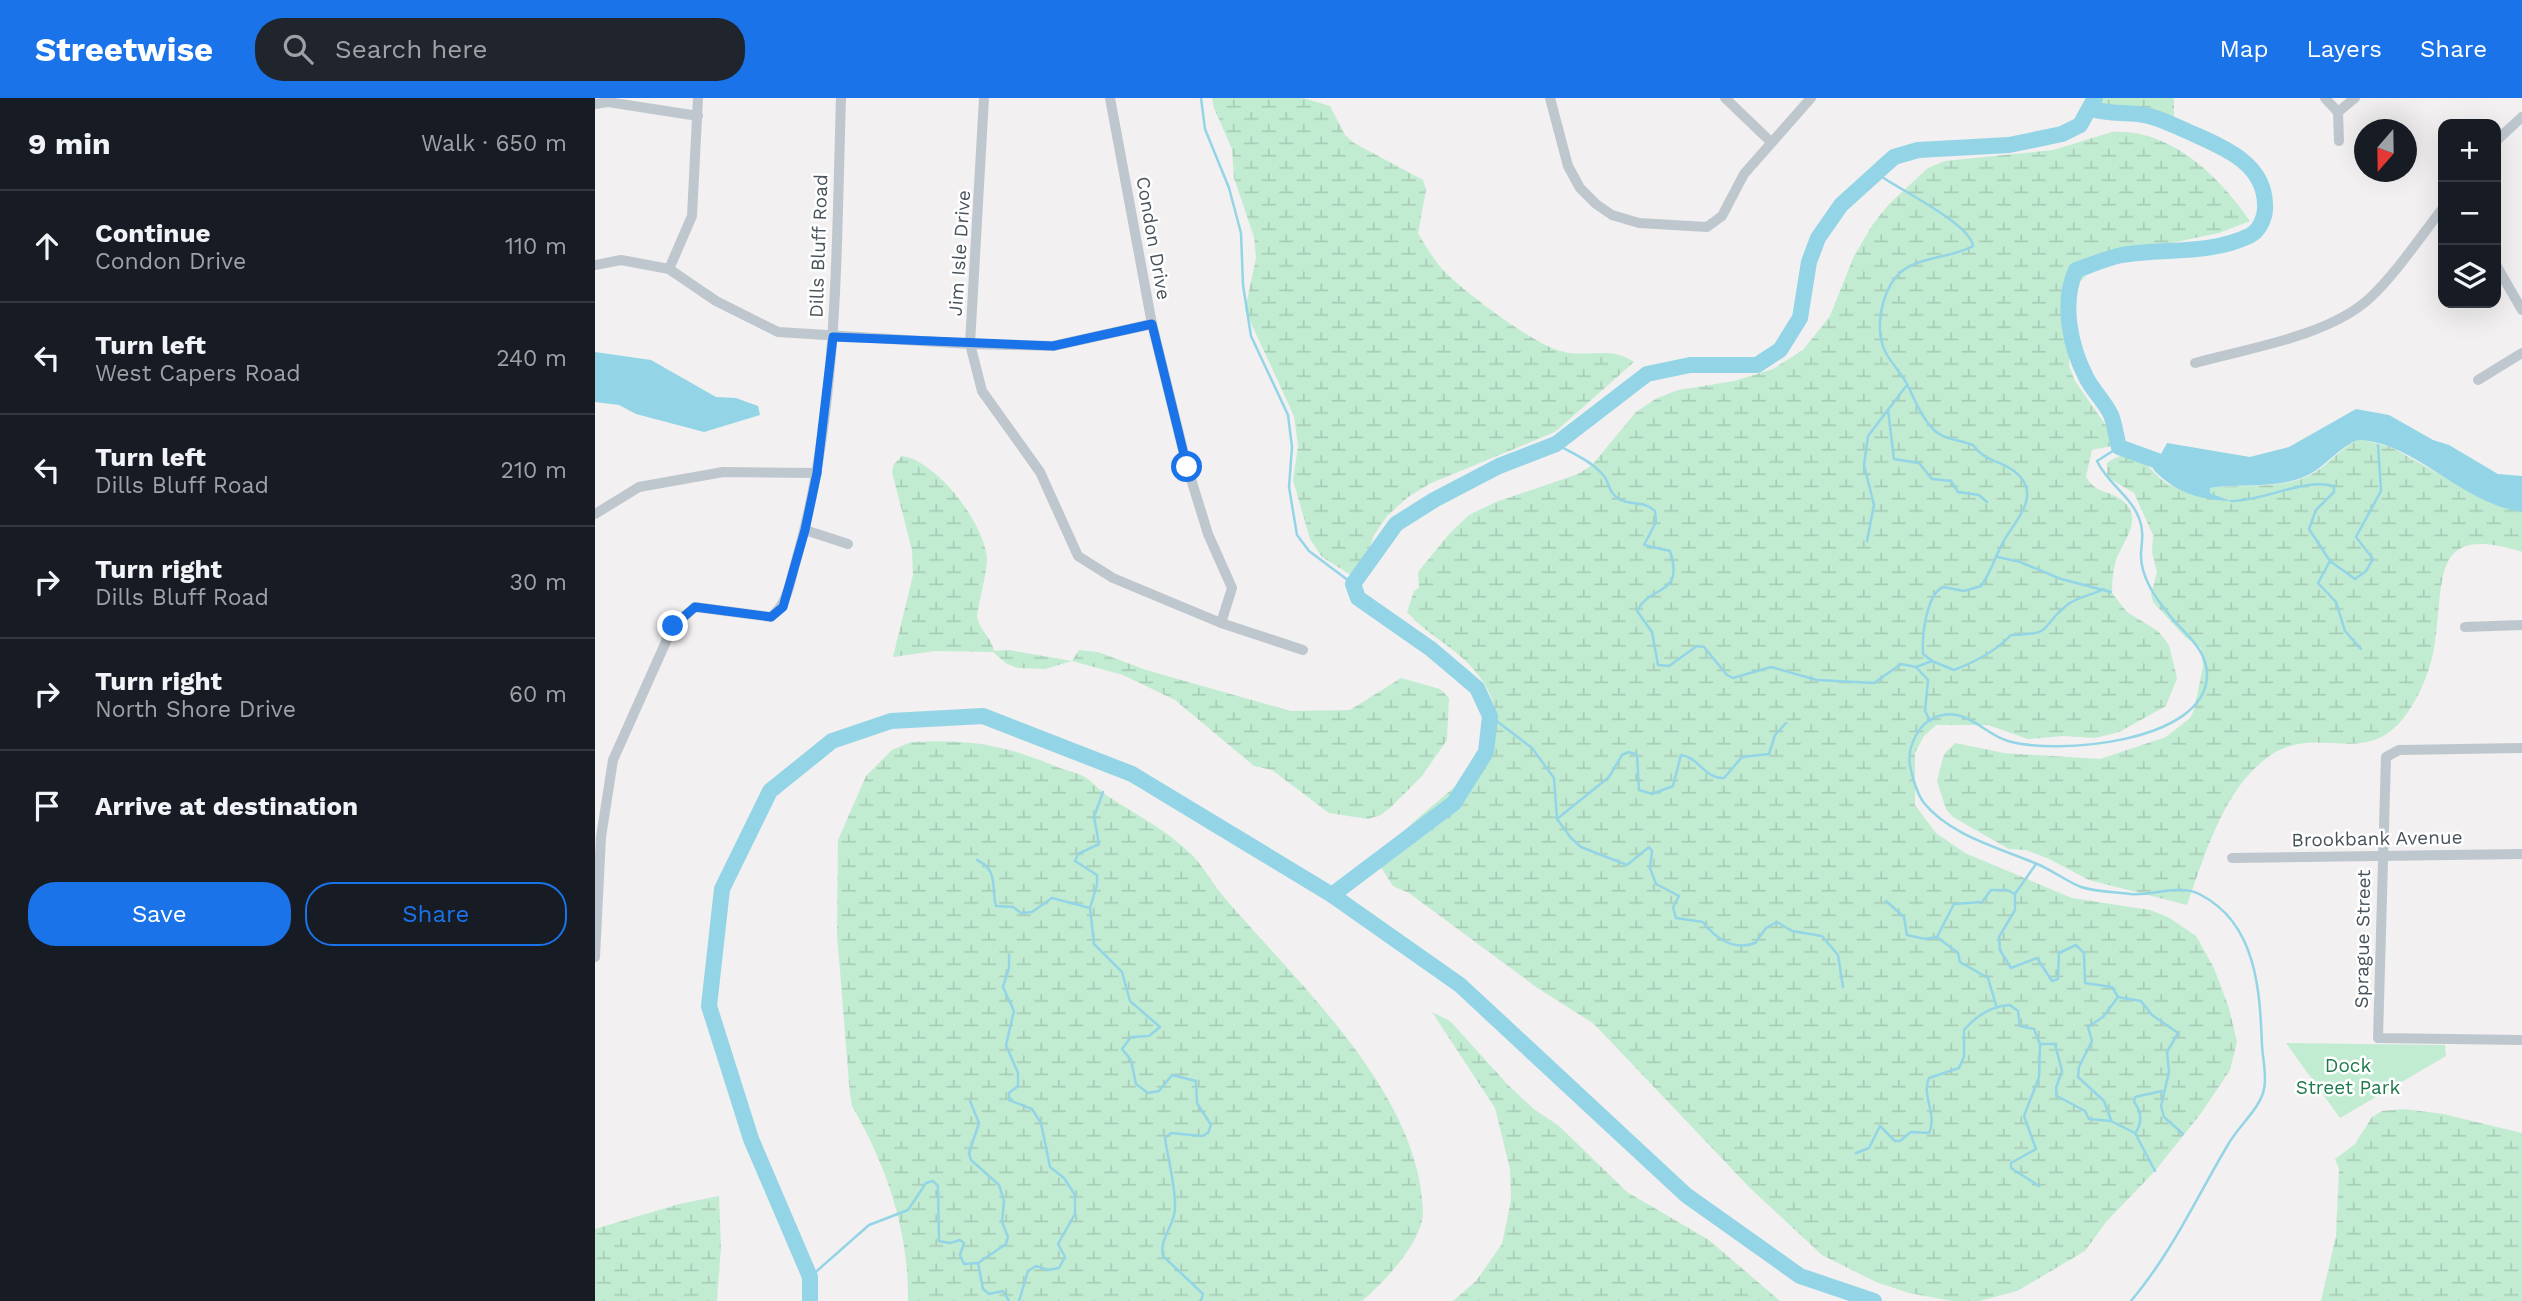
<!DOCTYPE html>
<meta charset="utf-8">
<style>
body{margin:0;font-family:"Work Sans",sans-serif;background:#20242c;color:#f1f3f6}
.controls{position:absolute;right:21px;top:21px;display:grid;overflow:hidden;border-radius:14px;box-shadow:0 7px 28px #0002}
.controls button{width:63px;height:63px;display:grid;place-items:center;padding:0;border:0;border-bottom:2px solid #363941;background:#171b24;color:#f1f3f6;font:35px sans-serif}
.compass{position:absolute;left:1759px;top:21px;width:63px;height:63px;border-radius:50%;background:#171b24;box-shadow:0 7px 28px #0002;rotate:200deg}
.stop{position:absolute;width:21px;height:21px;margin:-16px;border:5px solid #1a73e8;border-radius:50%;background:#fff}
.stop.end{background:#1a73e8;border-color:#fff;box-shadow:0 2px 7px #0008}
.list{margin:0;padding:0;list-style:none}
h2{display:flex;justify-content:space-between;align-items:center;height:91px;margin:0;padding:0 28px;font-size:30px}
h2 small{font-size:23px;font-weight:400;color:#9ea1a6}
.list li{display:grid;grid-template-columns:46px 1fr auto;gap:21px;align-items:center;box-sizing:border-box;height:112px;padding:0 28px;border-top:2px solid #363941}
.list b{display:block;font-size:26px;white-space:nowrap}
.list p{margin:0;font-size:23px;white-space:nowrap;color:#9ea1a6}
.list em{font-size:23px;font-style:normal;color:#9ea1a6}
.actions{display:flex;gap:14px;padding:21px 28px}
.actions a{flex:1;padding:16px 0;border:2px solid #1a73e8;border-radius:28px;text-align:center;font-size:24px;color:#1a73e8}
.actions .main{background:#1a73e8;color:#fff}
.icon{flex:none;width:38px;height:38px;fill:none;stroke:currentColor;stroke-width:2;stroke-linecap:round;stroke-linejoin:round}
.map{position:relative;flex:none;width:1927px;height:1203px;overflow:hidden}
header{display:flex;align-items:center;gap:42px;box-sizing:border-box;height:98px;padding:0 35px;background:#1a73e8;color:#fff}
header strong{font-size:33px}
nav{display:flex;gap:38px;margin-inline-start:auto;font-size:24px}
.search{width:490px;height:63px;background:#20242c;display:flex;align-items:center;gap:18px;box-sizing:border-box;padding:0 24px;border-radius:28px;color:#9ea1a6;font-size:26px}
main{display:flex}
aside{flex:1;background:#171b24}
.map>svg:first-child{display:block}
</style>
<header>
<strong>Streetwise</strong>
<div class="search"><svg class="icon" aria-label="search" viewBox="0 0 24 24"><circle cx="10" cy="10" r="6"/><path d="M15 15l6 6"/></svg>Search here</div>
<nav><a>Map</a><a>Layers</a><a>Share</a></nav>
</header>
<main>
<aside>
<h2>9 min<small>Walk · 650 m</small></h2>
<ul class="list">
<li><svg class="icon" aria-label="ahead" viewBox="0 0 24 24"><path d="M12 20V5M6 11l6-6 6 6"/></svg><div><b>Continue</b><p>Condon Drive</p></div><em>110 m</em></li>
<li><svg class="icon" aria-label="left" viewBox="0 0 24 24"><path d="M17 20v-9H6M10 6l-5 5 5 5"/></svg><div><b>Turn left</b><p>West Capers Road</p></div><em>240 m</em></li>
<li><svg class="icon" aria-label="left" viewBox="0 0 24 24"><path d="M17 20v-9H6M10 6l-5 5 5 5"/></svg><div><b>Turn left</b><p>Dills Bluff Road</p></div><em>210 m</em></li>
<li><svg class="icon" aria-label="right" viewBox="0 0 24 24"><path d="M7 20v-9h11M14 6l5 5-5 5"/></svg><div><b>Turn right</b><p>Dills Bluff Road</p></div><em>30 m</em></li>
<li><svg class="icon" aria-label="right" viewBox="0 0 24 24"><path d="M7 20v-9h11M14 6l5 5-5 5"/></svg><div><b>Turn right</b><p>North Shore Drive</p></div><em>60 m</em></li>
<li><svg class="icon" aria-label="arrive" viewBox="0 0 24 24"><path d="M6 21V4h12l-3 4 3 4H6"/></svg><div><b>Arrive at destination</b></div></li>
</ul>
<div class="actions"><a class="main">Save</a><a>Share</a></div>
</aside>
<div class="map">
<svg width="1927" height="1203" viewBox="0 0 1927 1203">
<defs>
<pattern id="wetland-marsh" width="20" height="14" patternUnits="userSpaceOnUse" patternTransform="scale(1.75)"><rect width="20" height="14" fill="#c2ecd2"/><path d="M1 5h8M5 5V1M11 12h8M15 12V8" fill="none" stroke="#a8ccb7"/></pattern>
</defs>
<rect width="100%" height="100%" fill="#f2f0f0"/>
<g fill="url(#wetland-marsh)">
<path d="M617,0H708L735,8L750,37L759,45L828,82L831,92L823,135C831,149 840,164 851,175C872,196 938,246 966,253C990,261 1015,247 1039,264L960,334L834,386L813,399L792,418L779,437L764,482L727,459L715,441L698,382L703,348L699,318L650,212L661,160L659,139L639,80L637,51L619,10Z"/>
<polygon points="1507,0 1579,0 1579,21 1534,10 1505,13"/>
<path d="M1517,34C1575,30 1625,79 1655,123L1624,135L1509,159L1481,188L1477,198L1474,268L1480,283L1519,339L1516,348L1497,352L1491,378C1498,395 1514,392 1527,402C1550,420 1528,443 1521,462C1518,472 1517,485 1517,495L1532,514L1563,533L1574,547L1582,580L1571,608L1524,634L1500,640L1468,638L1433,641L1393,627H1341L1329,638L1320,655V707L1341,735L1370,755L1477,800L1555,812L1573,819L1601,838L1619,870L1634,910L1642,944L1635,972L1607,1014L1560,1073L1511,1124L1490,1153L1422,1193L1384,1203H1357L1314,1195L1281,1184L1227,1157L1155,1090L999,926L941,889L814,795L798,788L785,768C799,712 944,667 887,582C866,551 836,541 812,514L819,493L824,490L823,474L855,435L874,417L901,404L983,376L997,367L1041,314L1062,300L1083,292L1139,283L1178,271L1208,252L1235,218L1259,158L1278,126L1294,106L1333,70L1350,63L1458,52Z"/>
<path d="M1765,341L1796,349L1897,406L1927,414V454C1835,425 1850,480 1840,545C1836,570 1827,593 1813,614C1771,675 1723,622 1673,659C1628,692 1610,757 1592,807L1494,782L1454,761L1431,752L1414,751L1358,719L1351,711L1342,683L1349,656L1360,645L1409,655L1505,661L1571,639L1595,620L1599,612L1608,568L1606,550L1590,539L1558,504L1556,496L1562,474L1557,455L1558,437L1539,395L1512,379V365C1544,342 1551,373 1573,386C1589,395 1615,398 1633,402L1615,395V390C1647,386 1686,392 1717,376C1735,366 1746,349 1765,341Z"/>
<path d="M307,358C342,363 390,426 392,461C392,475 384,503 382,519C385,533 397,540 399,553L414,552L477,563L484,552L503,554L551,572L696,613L755,612L806,580L845,591L854,600L852,642L827,678L796,709L786,717L773,721L734,715L677,672L659,668L580,602L528,577L477,563L450,571L423,570L412,566L398,554L340,553L298,559L318,477L317,452L297,374L299,366Z"/>
<path d="M316,644C374,641 406,646 460,668C469,672 481,674 490,679C499,685 505,693 514,699C542,717 573,733 596,756C609,769 617,785 628,798C701,884 824,993 828,1113C829,1143 788,1185 767,1203H313C314,1133 292,1069 257,1008L255,997L242,836L243,742L271,678L297,652Z"/>
<polygon points="837,914 855,923 913,987 940,1012 963,1027 1032,1094 1114,1142 1185,1203 858,1203 881,1183 907,1146 916,1102 915,1071 900,1010"/>
<polygon points="1809,1011 1848,1016 1927,1035 1927,1203 1726,1203 1741,1138 1744,1071 1740,1061 1760,1046 1777,1019 1787,1013"/>
<polygon points="124,1098 126,1149 122,1203 0,1203 0,1131 84,1106"/>
</g>
<polygon fill="#c2ecd2" points="1691,945 1850,947 1851,958 1745,1020"/>
<g fill="#93d5e6">
<polygon points="0,254 56,262 121,299 141,300 163,308 165,317 109,334 41,316 24,307 0,304"/>
<path d="M1761,311L1794,317L1838,342L1854,347L1903,376L1927,378V414C1868,406 1823,347 1767,342C1754,340 1729,369 1715,376C1684,392 1647,385 1615,390V395L1636,403C1604,402 1579,394 1558,371L1572,345L1655,359L1694,349Z"/>
</g>
<g fill="none" stroke-linecap="round" stroke-linejoin="round">
<g stroke="#93d5e6" stroke-width="2.5">
<polyline points="606,0 610,31 634,90 646,135 648,187 656,238 693,317 697,349 694,389 702,437 714,453 758,486"/>
<path d="M1281,75C1301,90 1375,125 1378,148C1356,161 1317,158 1301,179C1286,197 1279,234 1291,255C1297,266 1306,275 1312,286C1320,302 1326,319 1339,332C1349,342 1366,342 1378,347C1389,363 1404,362 1419,373C1447,394 1424,419 1411,439C1401,455 1397,473 1386,488L1369,493L1348,489C1331,497 1327,538 1328,556L1337,563L1359,572C1380,564 1400,554 1416,537C1461,536 1442,531 1472,507C1482,499 1497,497 1509,491"/>
<polyline points="1293,312 1299,361 1324,365 1337,381 1356,383 1363,394 1384,397 1392,404"/>
<path d="M961,346C977,355 997,363 1009,378C1015,386 1013,394 1024,401C1035,408 1049,402 1060,413L1061,424L1049,447L1075,453C1090,499 1055,486 1042,513L1057,534L1063,567L1074,568L1102,548L1109,549L1132,577L1138,580L1176,569L1222,582L1279,585L1306,566L1321,569L1337,563"/>
<path d="M1524,349L1502,363C1512,385 1535,397 1544,420C1549,432 1547,443 1546,455C1545,479 1561,501 1576,519C1590,536 1613,552 1612,578C1610,645 1461,657 1413,643C1391,637 1374,612 1348,617C1324,621 1310,650 1316,672C1318,682 1323,697 1329,705C1356,738 1405,750 1442,766C1457,772 1471,783 1486,789C1501,794 1521,794 1536,796C1560,798 1584,785 1606,797C1662,826 1665,894 1667,948C1668,962 1672,978 1669,991C1666,1009 1643,1029 1634,1045C1601,1100 1578,1153 1536,1203"/>
<path d="M1636,403C1670,403 1707,380 1739,388V394L1721,412L1714,431L1735,463L1760,481L1771,473L1778,461L1761,439L1786,393L1783,347"/>
<polyline points="1272,443 1279,407 1269,367 1273,338 1312,287"/>
<polyline points="1403,459 1425,464 1466,481 1516,494"/>
<polyline points="1735,463 1723,485 1741,504 1750,533 1766,551"/>
<polyline points="1321,569 1333,582 1330,613 1335,623"/>
<path d="M895,618L937,650L959,680L962,721L976,740L986,749L1032,767L1054,749L1057,753L1055,770L1061,786L1084,798L1078,809L1081,820L1108,824C1120,840 1138,853 1160,845L1171,830L1182,824L1197,833L1227,838L1243,857L1248,889"/>
<path d="M508,694L499,719L504,746L483,756L480,763L502,777V787L495,810L499,846L527,874L535,903L565,929L554,938L536,939L527,951L536,962L541,986L553,995L564,993L577,977L601,983L602,1005L616,1027L613,1035L607,1038L576,1035L570,1040C573,1063 581,1087 580,1111C579,1129 564,1140 568,1158L608,1196L606,1203"/>
<path d="M962,721L1014,679L1027,657L1034,654L1042,657L1044,692L1057,696L1078,688L1086,657C1104,659 1109,681 1129,680L1147,659L1174,656L1180,637L1191,625"/>
<path d="M382,762C404,772 396,790 401,808L418,809L426,815L437,814L457,800L495,810"/>
<polyline points="1441,766 1420,796 1420,812 1404,839 1405,852 1416,870 1442,860 1457,883 1463,881 1464,855 1481,847 1489,855 1490,885 1517,889 1523,899"/>
<polyline points="1291,803 1309,819 1312,837 1330,841 1342,839"/>
<polyline points="1342,839 1359,806 1387,804 1396,792 1412,792 1420,796"/>
<polyline points="1342,839 1363,855 1365,864 1393,880 1401,907"/>
<polyline points="414,857 414,870 408,889 419,913 411,947 423,975 423,988 414,995 414,1002 437,1011 446,1025 455,1069 469,1080 480,1097 480,1116 463,1146 470,1159 464,1170 453,1172 441,1168 433,1173 424,1203"/>
<polyline points="1523,899 1546,903 1557,917 1583,935 1572,954 1574,974 1566,1008 1569,1019 1588,1036"/>
<polyline points="1445,946 1460,946 1467,973 1461,990 1462,998 1490,1013 1494,1021 1516,1023 1540,1035 1560,1073"/>
<polyline points="1516,1022 1509,1003 1483,979 1484,969 1497,943 1493,929 1508,919 1523,899"/>
<path d="M1541,1034C1547,1024 1547,1014 1539,1004L1540,999L1567,993"/>
<path d="M1261,1055L1274,1050L1285,1028L1300,1043H1305L1316,1034L1334,1035C1343,1017 1326,998 1334,980L1364,970L1369,959V932C1381,918 1396,908 1415,907L1423,913L1425,928L1439,931L1445,946L1444,979L1429,1018L1441,1051L1416,1065V1070L1444,1088"/>
<polyline points="383,1165 388,1191 394,1196 408,1193 414,1203"/>
<polyline points="215,1179 274,1127 313,1112 331,1085 338,1083 343,1088 344,1143 355,1145 365,1142 369,1145 365,1157 369,1166 383,1165 411,1146 413,1139 407,1124 409,1103 404,1087 376,1062 374,1055 384,1025 375,1003"/>
</g>
<g stroke="#93d5e6" stroke-width="16">
<path d="M1496,11C1514,16 1526,14 1543,16C1561,18 1578,27 1594,34C1627,49 1669,64 1670,106C1671,118 1665,133 1654,138C1614,157 1570,150 1527,157C1512,160 1496,167 1481,172C1466,205 1475,249 1492,281C1499,294 1510,304 1516,317C1520,327 1521,339 1524,349L1582,370"/>
<polyline points="737,797 859,705 891,654 895,618 882,590 836,551 763,500 758,486 801,426 839,402 904,368 961,346 1052,276 1095,267 1162,267 1185,252 1205,220 1214,164 1223,140 1246,107 1299,59 1323,52 1414,47 1467,36 1485,27 1500,0"/>
<polyline points="215,1203 215,1179 156,1041 114,908 127,791 175,693 237,643 296,623 388,618 537,676 737,797 865,887 1091,1097 1205,1178 1279,1203"/>
</g>
<g stroke="#bfc7ce" stroke-width="10">
<polyline points="389,0 375,246 387,293 445,374 483,458 518,480 626,525 708,552"/>
<polyline points="515,0 557,226 592,368 613,436 637,490 626,525"/>
<polyline points="955,0 973,68 985,90 1001,106 1017,117 1044,125 1112,129 1127,118 1149,76 1216,0"/>
<polyline points="1130,0 1176,44"/>
<polyline points="1730,0 1743,14"/>
<polyline points="0,6 13,4 103,18"/>
<polyline points="1744,43 1743,14 1760,0"/>
<polyline points="1901,43 1927,19"/>
<polyline points="0,167 26,162 74,171 121,203 183,234 375,246 458,248 557,226"/>
<polyline points="1901,167 1927,212"/>
<polyline points="74,171 97,118 103,0"/>
<path d="M1600,265C1654,250 1735,238 1776,199C1803,173 1825,139 1848,110"/>
<polyline points="1883,282 1927,255"/>
<polyline points="0,416 44,389 128,374 222,375"/>
<polyline points="210,432 253,446"/>
<polyline points="1870,529 1927,527"/>
<polyline points="1927,650 1804,652 1791,659 1783,940 1927,942"/>
<polyline points="1637,760 1927,756"/>
<path d="M0,859L6,739L18,662L78,528L100,509L176,519C193,505 195,484 201,463C244,314 241,154 246,0"/>
</g>
</g>
<g fill="none" stroke-linecap="round" stroke-linejoin="round">
<polyline stroke="#1a73e8" stroke-width="9" points="78,528 100,509 176,519 188,509 210,432 222,375 238,239 458,248 557,226 592,369"/>
</g>
<g text-anchor="middle" stroke-width="5" stroke-linejoin="round" paint-order="stroke">
<g font-size="19" fill="#49535c" stroke="#fff">
<text transform="translate(559 140) rotate(80)" y="7">Condon Drive</text>
<text transform="translate(223 148) rotate(-88)" y="7">Dills Bluff Road</text>
<text transform="translate(364 155) rotate(-86)" y="7">Jim Isle Drive</text>
<text transform="translate(1782 740) rotate(-1)" y="7">Brookbank Avenue</text>
<text transform="translate(1767 841) rotate(-89)" y="7">Sprague Street</text>
</g>
<g font-size="19" fill="#1e794b" stroke="#fff">
<text x="1753" y="974">Dock<tspan x="1753" dy="22">Street Park</tspan></text>
</g>
</g>
</svg>
<div class="controls">
<button>+</button>
<button>−</button>
<button><svg class="icon" aria-label="layers" viewBox="0 0 24 24"><path d="M12 4l9 5-9 5-9-5zM3 14l9 5 9-5"/></svg></button>
</div>
<svg class="compass" viewBox="-18 -18 36 36"><path d="M0-13l5 13h-10z" fill="#e53935"/><path d="M0 13l5-13h-10z" fill="#9ea1a6"/></svg>
<div class="stop" style="left:592px;top:369px"></div>
<div class="stop end" style="left:78px;top:528px"></div>
</div>
</main>
